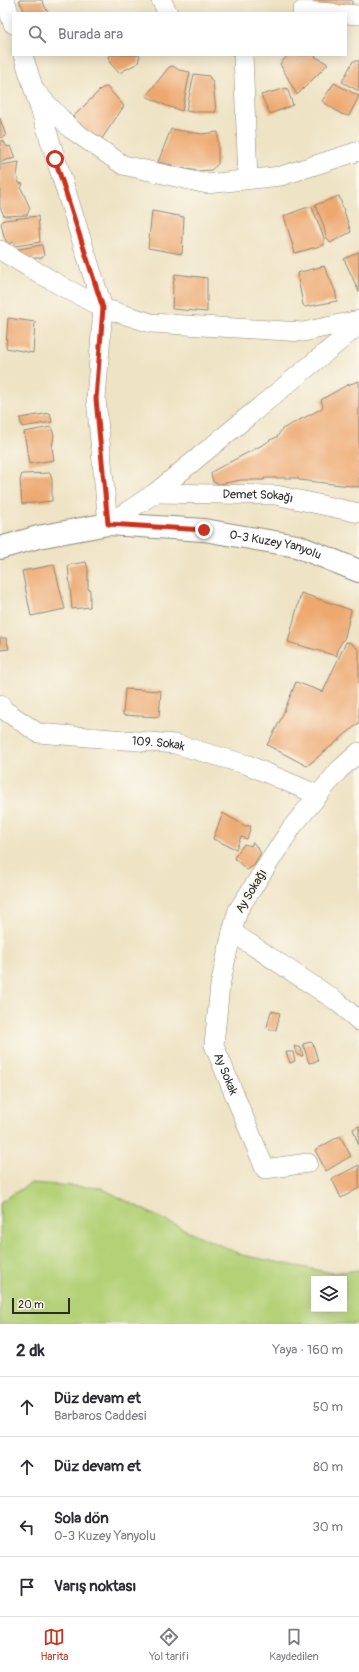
<!DOCTYPE html>
<html lang="tr">
<meta charset="utf-8">
<style>
body{margin:0;font-family:Pangolin,sans-serif;background:#f2f2f3;color:#2b2b33}
.controls{position:absolute;right:12px;bottom:12px;display:grid;overflow:hidden;border-radius:0px;box-shadow:0 2px 10px #0003}
.controls button{width:36px;height:36px;display:grid;place-items:center;padding:0;border:0;border-bottom:1px solid #e1e1e2;background:#fff;color:#2b2b33;font:20px sans-serif}
.scale{position:absolute;left:12px;bottom:10px;width:58px;box-sizing:border-box;padding-left:4px;border:2px solid #2b2b2b;border-top:0;font-size:11px;line-height:14px;white-space:nowrap;color:#2b2b2b;-webkit-text-stroke:3px #fbf7ec;paint-order:stroke}
.stop{position:absolute;width:12px;height:12px;margin:-9px;border:3px solid #c8321e;border-radius:50%;background:#fff}
.stop.end{background:#c8321e;border-color:#fff;box-shadow:0 1px 4px #0008}
.list{margin:0;padding:0;list-style:none}
h2{display:flex;justify-content:space-between;align-items:center;height:52px;margin:0;padding:0 16px;font-size:17px}
h2 small{font-size:13px;font-weight:400;color:#7c7c81}
.list li{display:grid;grid-template-columns:26px 1fr auto;gap:12px;align-items:center;box-sizing:border-box;height:60px;padding:0 16px;border-top:1px solid #e1e1e2}
.list b{display:block;font-size:15px;white-space:nowrap}
.list p{margin:0;font-size:13px;white-space:nowrap;color:#7c7c81}
.list em{font-size:13px;font-style:normal;color:#7c7c81}
.icon{flex:none;width:22px;height:22px;fill:none;stroke:currentColor;stroke-width:2;stroke-linecap:round;stroke-linejoin:round}
.map{position:relative;flex:none;width:359px;height:1324px;overflow:hidden}
.search{position:absolute;background:#fff;box-shadow:0 2px 10px #0003;left:12px;right:12px;top:12px;height:44px;display:flex;align-items:center;gap:10px;box-sizing:border-box;padding:0 14px;border-radius:0px;color:#7c7c81;font-size:15px}
.sheet{height:292px;background:#fff}
nav{display:flex;justify-content:space-around;align-items:center;box-sizing:border-box;height:56px;border-top:1px solid #e1e1e2;background:#fff;font-size:11px;color:#7c7c81}
nav a{display:grid;justify-items:center;gap:2px}
nav .on{color:#c8321e}
.map>svg:first-child{display:block}
</style>
<div class="map">
<svg width="359" height="1324" viewBox="0 0 359 1324">
<rect width="100%" height="100%" fill="#fbf7ec"/>
<filter id="ink" filterUnits="userSpaceOnUse"><feTurbulence type="fractalNoise" baseFrequency=".025" numOctaves="2"/><feDisplacementMap in="SourceGraphic" scale="8" xChannelSelector="R" yChannelSelector="G"/><feConvolveMatrix kernelMatrix="1 2 1 2 8 2 1 2 1" color-interpolation-filters="sRGB"/></filter>
<filter id="wash" filterUnits="userSpaceOnUse"><feTurbulence type="fractalNoise" baseFrequency=".012" numOctaves="4" result="noise"/><feDisplacementMap in="SourceGraphic" scale="16" xChannelSelector="R" yChannelSelector="G"/><feGaussianBlur stdDeviation="0.9" result="paint"/><feColorMatrix in="noise" values="0 0 0 0 0 0 0 0 0 0 0 0 0 0 0 0 0 1.4 0 .05"/><feComposite in="paint" operator="in"/></filter>
<g filter="url(#wash)">
<rect width="100%" height="100%" fill="#eee3c4"/>
<path fill="#b4d177" stroke="#707e51" fill-rule="evenodd" d="M31,1183L101,1188L166,1221L242,1255L332,1273L359,1270V1324H0V1202ZM314,1279H344V1309H314Z"/>
<g id="blocks">
<g fill="#eda870">
<polygon points="19,0 42,0 48,13 25,13"/>
<polygon points="315,0 352,0 352,12 315,8"/>
<polygon points="110,55 140,55 138,63 119,73 110,63 108,56"/>
<polygon points="288,55 313,55 328,64 297,95 280,64"/>
<polygon points="353,61 359,61 359,91 342,82"/>
<polygon points="173,66 179,70 190,72 182,111 167,106 146,96 169,67"/>
<polygon points="194,74 209,76 213,83 216,112 192,112 186,111"/>
<polygon points="334,83 359,96 349,116 341,114 322,101"/>
<polygon points="107,87 124,106 101,140 86,133 72,118 102,88"/>
<polygon points="287,88 293,105 270,114 261,95"/>
<polygon points="0,118 6,136 0,138"/>
<polygon points="171,129 202,134 218,132 218,164 211,170 199,171 173,167 172,165 158,162"/>
<polygon points="3,140 7,147 10,146 15,158 0,162 0,141"/>
<polygon points="19,162 17,176 19,183 23,184 21,188 30,208 27,215 4,216 0,207 0,165"/>
<polygon points="339,196 351,232 330,243 326,236 323,224 315,205"/>
<polygon points="312,207 324,238 324,245 295,253 284,216 305,208"/>
<polygon points="152,211 184,217 182,254 148,248"/>
<polygon points="38,216 40,242 15,246 13,242 8,244 4,237 1,223 4,220"/>
<polygon points="42,245 44,256 41,258 34,258 33,261 14,250"/>
<polygon points="359,252 359,292 344,259"/>
<polygon points="324,266 335,290 337,301 305,307 303,305 297,273"/>
<polygon points="175,274 207,278 207,312 172,309 173,286"/>
<polygon points="8,318 35,322 33,353 6,348"/>
<polygon points="359,381 359,487 299,480 298,478 264,478 264,480 241,480 220,484 213,482 211,474 213,471 266,443 270,440 277,437 282,429 321,409 323,406 321,400 324,398 347,385"/>
<polygon points="50,413 52,422 22,427 20,418"/>
<polygon points="51,427 54,435 52,448 54,460 29,464 24,432"/>
<polygon points="50,473 52,480 52,501 22,504 20,480 22,474"/>
<polygon points="86,562 88,569 88,589 90,590 90,607 72,609 68,565"/>
<polygon points="54,565 65,609 31,616 22,571"/>
<polygon points="301,593 351,610 345,637 337,650 337,656 288,642"/>
<polygon points="0,638 6,638 9,649 0,650"/>
<polygon points="346,642 351,643 359,650 359,723 307,766 267,745 281,719 296,682 323,692"/>
<polygon points="125,689 161,691 159,717 123,715"/>
<polygon points="223,813 245,826 251,826 247,839 241,837 236,849 213,839"/>
<polygon points="253,842 261,853 253,866 247,870 234,858 244,844 251,846"/>
<polygon points="271,1011 280,1013 276,1030 270,1030 267,1027"/>
<polygon points="311,1042 313,1044 318,1061 309,1063 303,1044"/>
<polygon points="294,1046 301,1048 303,1056 297,1055"/>
<polygon points="286,1052 293,1052 295,1061 290,1063"/>
<polygon points="359,1126 359,1146 353,1129"/>
<polygon points="340,1136 351,1156 326,1171 315,1150"/>
<polygon points="359,1165 359,1188 341,1198 332,1179"/>
</g>
</g>
</g>
<g filter="url(#ink)">
<use href="#blocks" fill-opacity="0" stroke="#8c8778" stroke-width="1"/>
<g fill="none" stroke-linecap="round" stroke-linejoin="round">
<g stroke="#8c8778" stroke-width="20">
<g id="minor">
<polyline points="5,0 13,24"/>
<polyline points="161,0 168,13"/>
<polyline points="302,11 333,13"/>
<polyline points="346,14 359,15"/>
<polyline points="23,55 103,308 96,399 108,524 155,493 359,325"/>
<polyline points="243,55 248,179"/>
<polyline points="36,92 71,129 123,165 207,184 281,176 359,151"/>
<polyline points="0,250 63,287 103,308 151,323 303,332 359,320"/>
<path id="s1" d="M155,493L276,495L359,513"/>
<path id="s2" d="M0,704L4,710L38,733L175,744L248,765L318,795"/>
<polyline points="359,752 339,770 292,827 238,910 232,932 338,1002 359,1021"/>
<path id="s3" d="M232,932L220,985L214,1045L265,1169L308,1163"/>
</g>
</g>
<g stroke="#8c8778" stroke-width="24">
<g id="major">
<path id="s4" d="M0,548L38,537L108,524L204,530L297,546L359,571"/>
</g>
</g>
<use href="#minor" stroke="#fff" stroke-width="19"/>
<use href="#major" stroke="#fff" stroke-width="22"/>
</g>
</g>
<g fill="none" stroke-linecap="round" stroke-linejoin="round" filter="url(#ink)">
<polyline stroke="#c8321e" stroke-width="5" points="55,159 103,308 96,399 108,524 204,530"/>
</g>
<g text-anchor="middle" stroke-width="3" stroke-linejoin="round" paint-order="stroke">
<g font-size="12" fill="#2b2b2b" stroke="#fbf7ec">
<text dy="4" stroke="none"><textPath href="#s1" startOffset="103">Demet Sokağı</textPath></text>
<text dy="4" stroke="none"><textPath href="#s4" startOffset="280">O-3 Kuzey Yanyolu</textPath></text>
<text dy="4" stroke="none"><textPath href="#s2" startOffset="169">109. Sokak</textPath></text>
<text transform="translate(251 891) rotate(-59)" y="4">Ay Sokağı</text>
<text dy="4" stroke="none"><textPath href="#s3" startOffset="146">Ay Sokak</textPath></text>
</g>
</g>
</svg>
<div class="controls">
<button><svg class="icon" aria-label="layers" viewBox="0 0 24 24"><path d="M12 4l9 5-9 5-9-5zM3 14l9 5 9-5"/></svg></button>
</div>
<div class="scale">20 m</div>
<div class="stop" style="left:55px;top:159px"></div>
<div class="stop end" style="left:204px;top:530px"></div>
<div class="search"><svg class="icon" aria-label="search" viewBox="0 0 24 24"><circle cx="10" cy="10" r="6"/><path d="M15 15l6 6"/></svg>Burada ara</div>
</div>
<section class="sheet">
<h2>2 dk<small>Yaya · 160 m</small></h2>
<ul class="list">
<li><svg class="icon" aria-label="ahead" viewBox="0 0 24 24"><path d="M12 20V5M6 11l6-6 6 6"/></svg><div><b>Düz devam et</b><p>Barbaros Caddesi</p></div><em>50 m</em></li>
<li><svg class="icon" aria-label="ahead" viewBox="0 0 24 24"><path d="M12 20V5M6 11l6-6 6 6"/></svg><div><b>Düz devam et</b></div><em>80 m</em></li>
<li><svg class="icon" aria-label="left" viewBox="0 0 24 24"><path d="M17 20v-9H6M10 6l-5 5 5 5"/></svg><div><b>Sola dön</b><p>O-3 Kuzey Yanyolu</p></div><em>30 m</em></li>
<li><svg class="icon" aria-label="arrive" viewBox="0 0 24 24"><path d="M6 21V4h12l-3 4 3 4H6"/></svg><div><b>Varış noktası</b></div></li>
</ul>
</section>
<nav>
<a class="on"><svg class="icon" aria-label="map" viewBox="0 0 24 24"><path d="M3 6l6-2 6 2 6-2v14l-6 2-6-2-6 2zM9 4v14M15 6v14"/></svg>Harita</a>
<a><svg class="icon" aria-label="directions" viewBox="0 0 24 24"><path d="M12 3l9 9-9 9-9-9zM9 14v-3h6M13 9l2 2-2 2"/></svg>Yol tarifi</a>
<a><svg class="icon" aria-label="saved" viewBox="0 0 24 24"><path d="M7 4h10v16l-5-4-5 4z"/></svg>Kaydedilen</a>
</nav>
